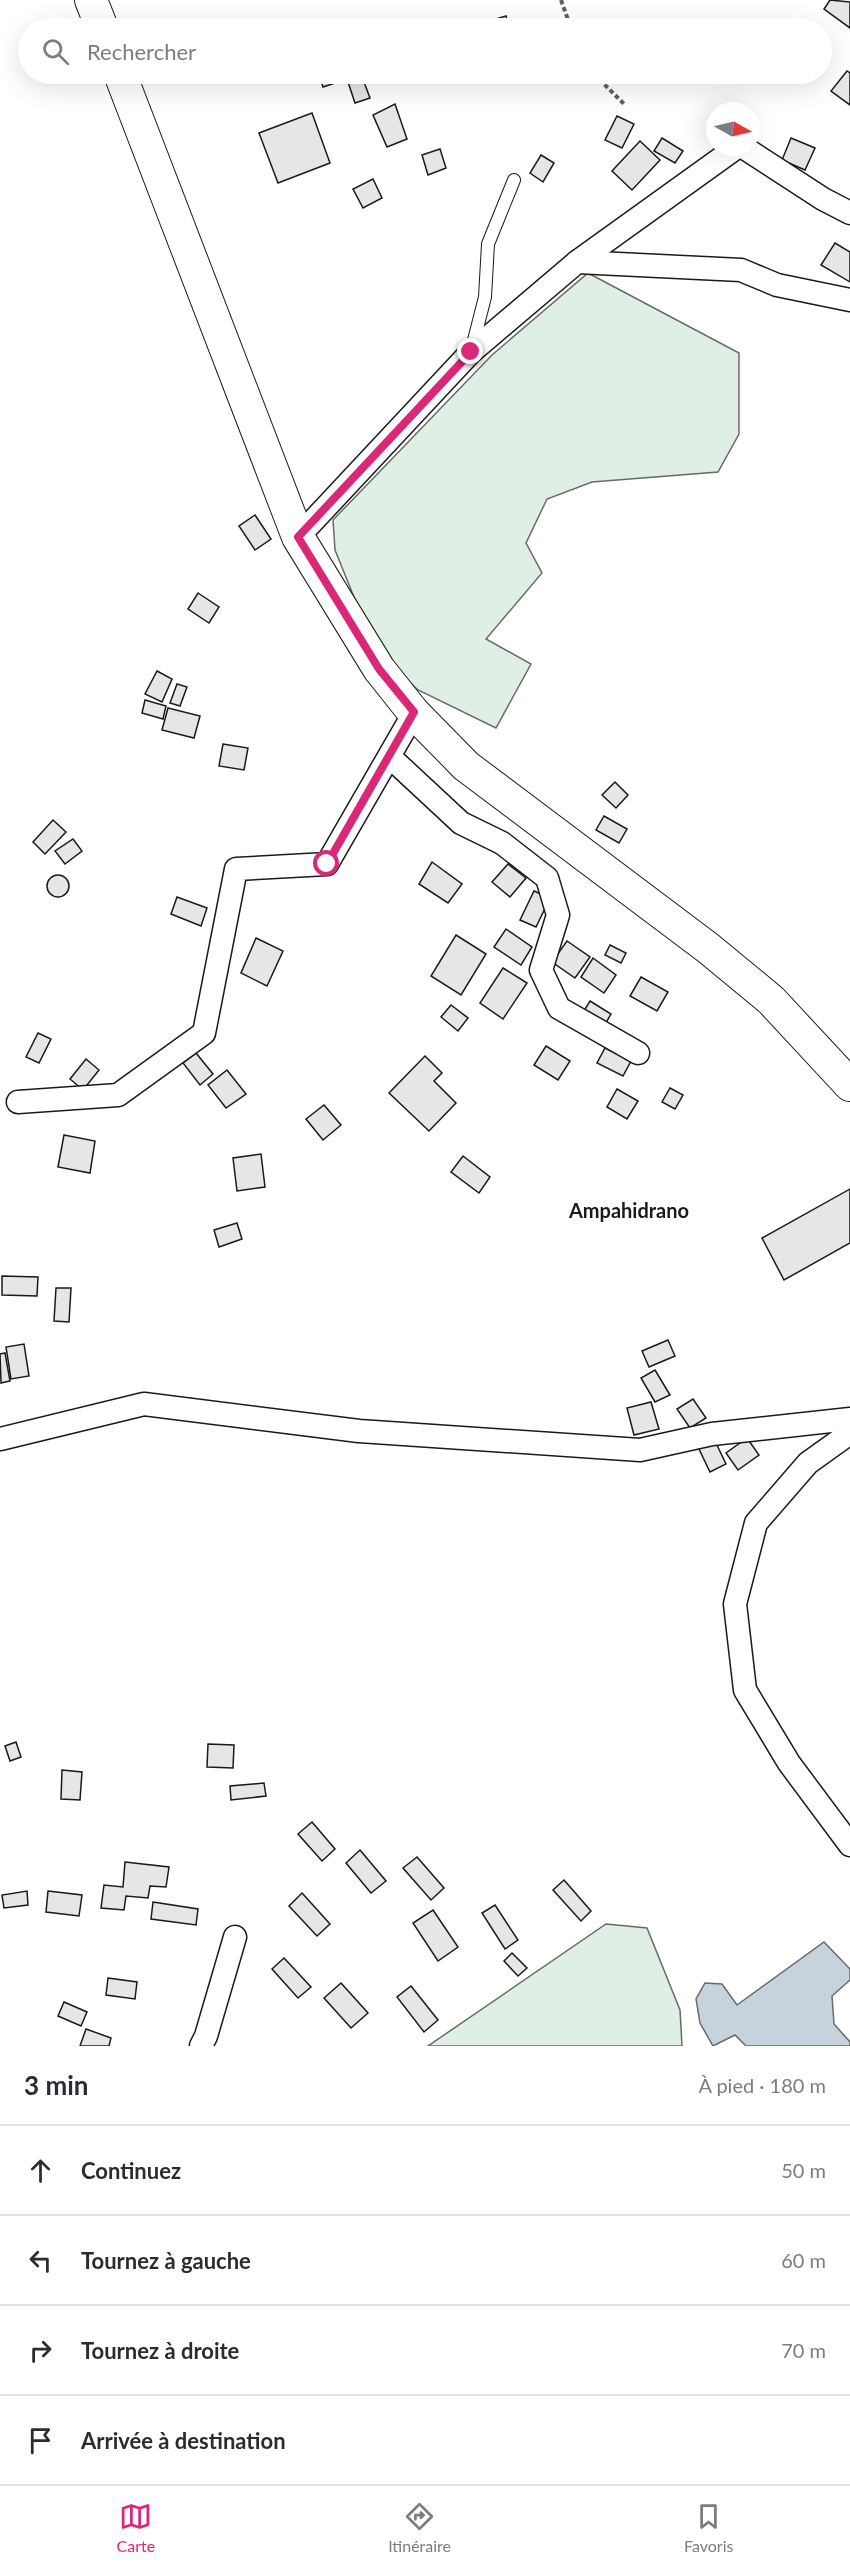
<!DOCTYPE html>
<html lang="fr">
<meta charset="utf-8">
<style>
body{margin:0;font-family:Lato,sans-serif;background:#f7f7f7;color:#2b2b33}
.compass{position:absolute;left:706px;top:102px;width:54px;height:54px;border-radius:50%;background:#fff;box-shadow:0 6px 24px #0002;rotate:98deg}
.stop{position:absolute;width:18px;height:18px;margin:-14px;border:4px solid #db2777;border-radius:50%;background:#fff}
.stop.end{background:#db2777;border-color:#fff;box-shadow:0 2px 6px #0008}
.list{margin:0;padding:0;list-style:none}
h2{display:flex;justify-content:space-between;align-items:center;height:78px;margin:0;padding:0 24px;font-size:26px}
h2 small{font-size:20px;font-weight:400;color:#7c7c81}
.list li{display:grid;grid-template-columns:39px 1fr auto;gap:18px;align-items:center;box-sizing:border-box;height:90px;padding:0 24px;border-top:2px solid #e1e1e2}
.list b{display:block;font-size:22px;white-space:nowrap}
.list em{font-size:20px;font-style:normal;color:#7c7c81}
.icon{flex:none;width:33px;height:33px;fill:none;stroke:currentColor;stroke-width:2;stroke-linecap:round;stroke-linejoin:round}
.map{position:relative;flex:none;width:850px;height:2046px;overflow:hidden}
.search{position:absolute;background:#fff;box-shadow:0 6px 24px #0002;left:18px;right:18px;top:18px;height:66px;display:flex;align-items:center;gap:15px;box-sizing:border-box;padding:0 21px;border-radius:33px;color:#7c7c81;font-size:22px}
.sheet{height:438px;background:#fff}
nav{display:flex;justify-content:space-around;align-items:center;box-sizing:border-box;height:84px;border-top:2px solid #e1e1e2;background:#fff;font-size:16px;color:#7c7c81}
nav a{display:grid;justify-items:center;gap:3px}
nav .on{color:#db2777}
.map>svg:first-child{display:block}
</style>
<div class="map">
<svg width="850" height="2046" viewBox="0 0 850 2046">
<rect width="100%" height="100%" fill="#fff"/>
<g fill="#e0efe3" stroke="#6a6a6a" stroke-width="1.5">
<polygon points="588,273 739,353 739,434 718,472 592,482 547,499 526,543 542,573 486,639 531,664 496,728 418,690 375,649 335,550 333,520 492,355"/>
<polygon points="606,1924 647,1928 680,2010 682,2046 428,2046"/>
</g>
<polygon fill="#c6d2dc" stroke="#6a6a6a" stroke-width="1.5" points="824,1942 850,1969 850,1980 832,1996 834,2024 850,2042 850,2046 746,2046 735,2035 713,2046 700,2023 696,1999 705,1983 722,1984 737,2005"/>
<g fill="#e6e6e6" stroke="#1a1a1a" stroke-width="1.5">
<polygon points="830,0 850,2 850,28 824,9"/>
<polygon points="506,16 508,24 499,27 496,19"/>
<polygon points="847,71 850,73 850,105 831,91"/>
<polygon points="319,74 361,74 370,98 355,103 347,79 323,87"/>
<polygon points="395,104 407,139 387,147 373,115"/>
<polygon points="312,113 330,163 278,183 259,133"/>
<polygon points="617,116 634,124 622,148 605,140"/>
<polygon points="662,138 683,151 675,163 654,151"/>
<polygon points="791,138 815,148 805,170 782,160"/>
<polygon points="640,141 660,160 632,190 612,171"/>
<polygon points="440,149 446,168 428,175 422,155"/>
<polygon points="541,155 554,163 543,182 530,173"/>
<polygon points="373,179 382,198 363,208 353,189"/>
<polygon points="835,243 850,252 850,282 821,265"/>
<polygon points="255,515 271,539 255,550 239,526"/>
<polygon points="198,593 219,607 209,623 188,609"/>
<polygon points="157,671 172,679 162,702 145,694"/>
<polygon points="177,684 187,687 180,706 170,703"/>
<polygon points="145,700 166,706 163,719 142,713"/>
<polygon points="168,708 200,716 194,738 162,730"/>
<polygon points="223,744 248,748 244,770 219,766"/>
<polygon points="615,782 628,795 616,808 602,795"/>
<polygon points="604,816 627,829 619,843 596,830"/>
<polygon points="53,820 66,832 45,854 33,842"/>
<polygon points="73,839 82,851 65,864 55,851"/>
<polygon points="432,862 462,884 448,903 419,884"/>
<polygon points="508,864 526,878 510,897 492,882"/>
<circle cx="58" cy="886" r="11"/>
<polygon points="534,891 550,898 536,927 520,920"/>
<polygon points="177,897 207,908 201,926 171,914"/>
<polygon points="506,929 532,947 521,965 494,947"/>
<polygon points="456,935 486,954 461,995 431,976"/>
<polygon points="256,938 283,951 267,986 241,973"/>
<polygon points="567,941 590,957 575,978 552,962"/>
<polygon points="610,945 626,953 621,963 605,955"/>
<polygon points="593,958 616,975 604,993 581,977"/>
<polygon points="503,968 527,983 503,1019 480,1003"/>
<polygon points="641,977 668,992 657,1011 630,996"/>
<polygon points="590,1001 611,1014 603,1028 582,1014"/>
<polygon points="451,1005 468,1018 458,1031 441,1017"/>
<polygon points="38,1033 51,1039 39,1063 26,1057"/>
<polygon points="546,1046 570,1061 558,1080 534,1065"/>
<polygon points="605,1048 631,1061 623,1076 597,1063"/>
<polygon points="196,1053 213,1074 200,1085 183,1063"/>
<polygon points="425,1056 442,1073 434,1081 456,1103 429,1131 389,1093"/>
<polygon points="86,1059 99,1070 83,1090 70,1079"/>
<polygon points="227,1070 246,1094 226,1108 208,1085"/>
<polygon points="670,1088 683,1095 675,1109 662,1102"/>
<polygon points="617,1089 638,1101 627,1119 607,1107"/>
<polygon points="324,1105 341,1125 323,1140 306,1119"/>
<polygon points="64,1135 95,1141 90,1173 58,1167"/>
<polygon points="261,1154 265,1187 237,1191 233,1158"/>
<polygon points="463,1156 490,1177 479,1193 451,1172"/>
<polygon points="850,1189 850,1243 784,1280 762,1238"/>
<polygon points="237,1223 242,1239 219,1247 214,1230"/>
<polygon points="2,1276 38,1277 37,1296 2,1295"/>
<polygon points="56,1288 71,1288 69,1322 54,1321"/>
<polygon points="668,1340 675,1356 649,1367 642,1351"/>
<polygon points="24,1344 29,1376 11,1379 6,1347"/>
<polygon points="5,1353 10,1381 1,1383 0,1354"/>
<polygon points="655,1370 670,1395 655,1402 641,1378"/>
<polygon points="693,1399 706,1418 690,1428 677,1409"/>
<polygon points="651,1402 659,1429 634,1435 627,1408"/>
<polygon points="747,1438 759,1455 738,1470 726,1453"/>
<polygon points="714,1439 726,1464 710,1472 698,1447"/>
<polygon points="16,1742 21,1757 10,1761 5,1746"/>
<polygon points="208,1744 234,1745 233,1768 207,1767"/>
<polygon points="62,1770 82,1772 80,1800 61,1799"/>
<polygon points="264,1783 266,1796 231,1800 230,1786"/>
<polygon points="312,1822 335,1849 322,1861 298,1834"/>
<polygon points="360,1850 386,1881 371,1893 346,1863"/>
<polygon points="417,1857 444,1888 431,1900 403,1868"/>
<polygon points="125,1862 169,1867 166,1887 150,1886 148,1898 126,1896 124,1910 101,1908 104,1885 123,1887"/>
<polygon points="564,1880 591,1911 581,1921 553,1890"/>
<polygon points="27,1891 28,1905 4,1908 2,1895"/>
<polygon points="48,1891 82,1895 79,1916 46,1912"/>
<polygon points="302,1893 330,1924 317,1936 289,1906"/>
<polygon points="153,1902 198,1909 196,1925 151,1919"/>
<polygon points="495,1905 518,1940 505,1949 482,1913"/>
<polygon points="433,1910 458,1947 438,1961 413,1923"/>
<polygon points="512,1953 527,1968 518,1976 504,1961"/>
<polygon points="284,1958 311,1987 298,1998 272,1969"/>
<polygon points="108,1978 137,1982 135,1999 106,1995"/>
<polygon points="341,1983 368,2013 351,2028 324,1998"/>
<polygon points="411,1986 438,2020 424,2032 397,1997"/>
<polygon points="64,2002 87,2012 81,2026 58,2016"/>
<polygon points="86,2029 111,2038 109,2046 80,2046"/>
</g>
<g fill="none" stroke-linecap="round" stroke-linejoin="round">
<g stroke="#1a1a1a" stroke-width="14">
<polyline id="lane" points="472,348 485,297 488,244 514,180"/>
</g>
<g stroke="#1a1a1a" stroke-width="25">
<g id="street">
<polyline points="743,147 823,199 850,213"/>
<polyline points="577,262 741,270 777,285 850,300"/>
<polyline points="298,537 471,352 577,262 737,147"/>
<polyline points="390,757 461,823 502,843 547,878 558,915 541,970 559,1008 638,1053"/>
<polyline points="18,1102 118,1095 204,1033 236,869 327,864 414,713"/>
<polyline points="850,1433 808,1463 756,1523 735,1604 745,1690 789,1763 850,1845"/>
<polyline points="0,1439 144,1404 359,1431 640,1450 712,1434 850,1419"/>
<polyline points="201,2046 206,2036 235,1937"/>
</g>
</g>
<g stroke="#1a1a1a" stroke-width="34">
<g id="secondary">
<polyline points="91,0 102,28"/>
<polyline points="120,74 298,537 379,669 414,713 466,766 708,948 771,1000 850,1085"/>
</g>
</g>
<g stroke="#5f5f5f" stroke-width="4" stroke-dasharray="4.5 3" stroke-linecap="butt">
<polyline points="561,0 571,28"/>
<polyline points="594,74 624,104"/>
</g>
<use href="#lane" stroke="#fff" stroke-width="12"/>
<use href="#street" stroke="#fff" stroke-width="22"/>
<use href="#secondary" stroke="#fff" stroke-width="32"/>
</g>
<g fill="none" stroke-linecap="round" stroke-linejoin="round">
<polyline stroke="#db2777" stroke-width="8" points="327,864 414,712 379,669 298,537 471,352"/>
</g>
<g text-anchor="middle" stroke-width="4.5" stroke-linejoin="round" paint-order="stroke">
<g font-size="20" font-weight="bold" fill="#1a1a1a" stroke="#fff">
<text x="629" y="1218">Ampahidrano</text>
</g>
</g>
</svg>
<svg class="compass" viewBox="-18 -18 36 36"><path d="M0-13l5 13h-10z" fill="#e53935"/><path d="M0 13l5-13h-10z" fill="#7c7c81"/></svg>
<div class="stop" style="left:327px;top:864px"></div>
<div class="stop end" style="left:471px;top:352px"></div>
<div class="search"><svg class="icon" aria-label="search" viewBox="0 0 24 24"><circle cx="10" cy="10" r="6"/><path d="M15 15l6 6"/></svg>Rechercher</div>
</div>
<section class="sheet">
<h2>3 min<small>À pied · 180 m</small></h2>
<ul class="list">
<li><svg class="icon" aria-label="ahead" viewBox="0 0 24 24"><path d="M12 20V5M6 11l6-6 6 6"/></svg><div><b>Continuez</b></div><em>50 m</em></li>
<li><svg class="icon" aria-label="left" viewBox="0 0 24 24"><path d="M17 20v-9H6M10 6l-5 5 5 5"/></svg><div><b>Tournez à gauche</b></div><em>60 m</em></li>
<li><svg class="icon" aria-label="right" viewBox="0 0 24 24"><path d="M7 20v-9h11M14 6l5 5-5 5"/></svg><div><b>Tournez à droite</b></div><em>70 m</em></li>
<li><svg class="icon" aria-label="arrive" viewBox="0 0 24 24"><path d="M6 21V4h12l-3 4 3 4H6"/></svg><div><b>Arrivée à destination</b></div></li>
</ul>
</section>
<nav>
<a class="on"><svg class="icon" aria-label="map" viewBox="0 0 24 24"><path d="M3 6l6-2 6 2 6-2v14l-6 2-6-2-6 2zM9 4v14M15 6v14"/></svg>Carte</a>
<a><svg class="icon" aria-label="directions" viewBox="0 0 24 24"><path d="M12 3l9 9-9 9-9-9zM9 14v-3h6M13 9l2 2-2 2"/></svg>Itinéraire</a>
<a><svg class="icon" aria-label="saved" viewBox="0 0 24 24"><path d="M7 4h10v16l-5-4-5 4z"/></svg>Favoris</a>
</nav>
